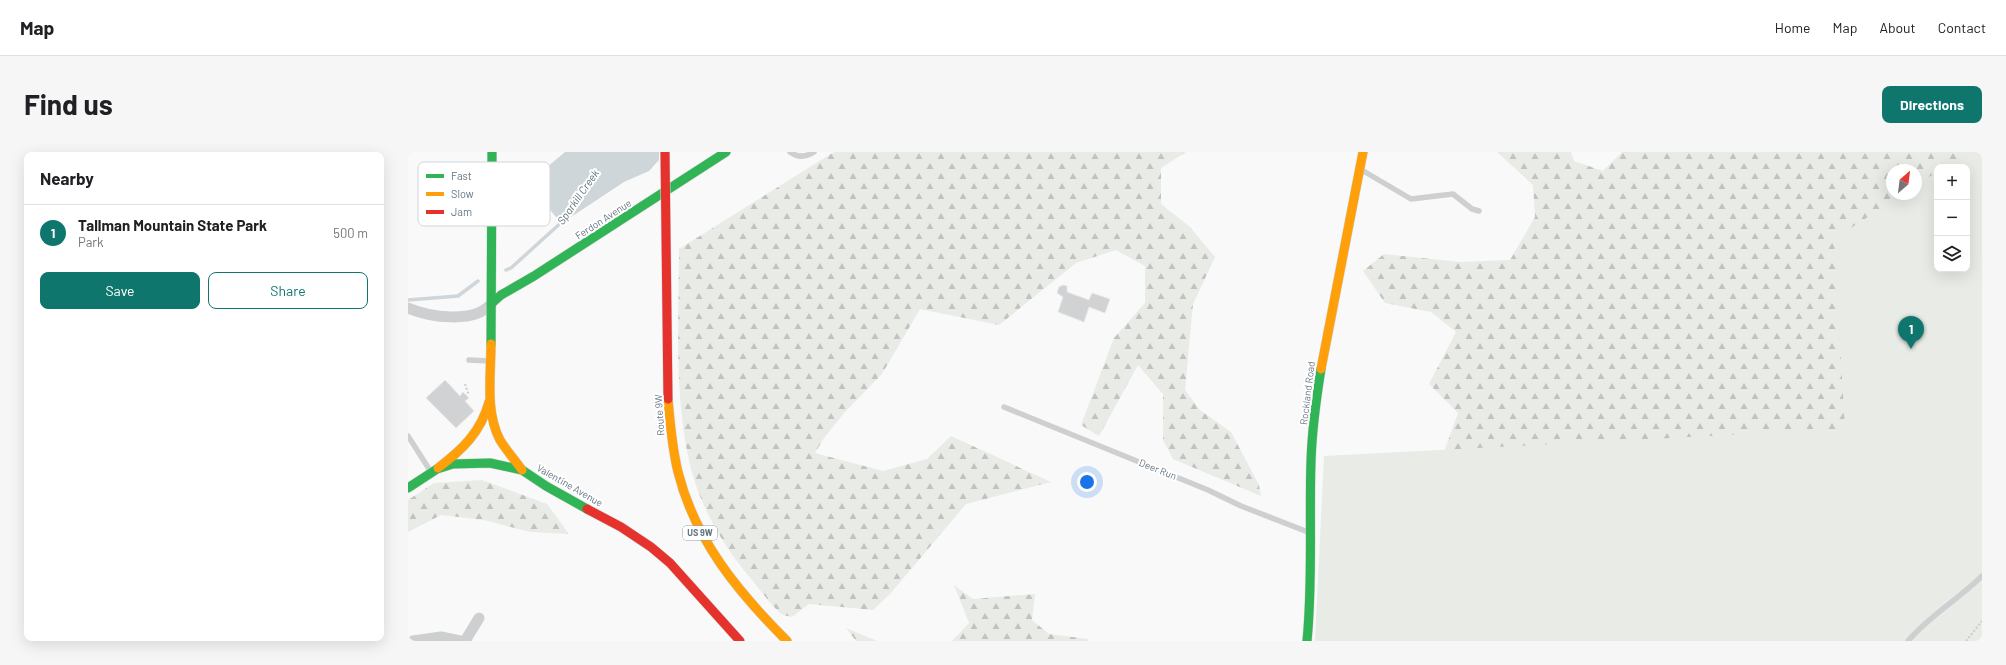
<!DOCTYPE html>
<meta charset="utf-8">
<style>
body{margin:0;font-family:Barlow,sans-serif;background:#f6f6f6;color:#202124}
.controls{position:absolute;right:12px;top:12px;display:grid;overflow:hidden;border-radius:8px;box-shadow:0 4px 16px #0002}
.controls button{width:36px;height:36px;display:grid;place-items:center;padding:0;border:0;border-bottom:1px solid #e0e0e0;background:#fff;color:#202124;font:20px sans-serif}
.compass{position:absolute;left:1478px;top:12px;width:36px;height:36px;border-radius:50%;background:#fff;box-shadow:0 4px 16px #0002;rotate:28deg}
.you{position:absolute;left:679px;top:330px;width:14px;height:14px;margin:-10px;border:3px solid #fff;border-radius:50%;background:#1a73e8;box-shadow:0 0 0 6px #1a73e833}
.badge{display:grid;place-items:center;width:26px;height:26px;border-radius:50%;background:#0f766e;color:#fff;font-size:13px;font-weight:700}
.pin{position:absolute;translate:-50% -33px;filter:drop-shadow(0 1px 2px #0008)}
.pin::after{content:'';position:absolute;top:21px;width:14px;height:12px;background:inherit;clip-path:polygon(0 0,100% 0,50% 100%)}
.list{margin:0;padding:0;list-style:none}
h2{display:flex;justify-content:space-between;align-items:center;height:52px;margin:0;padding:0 16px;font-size:17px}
h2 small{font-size:13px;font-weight:400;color:#757577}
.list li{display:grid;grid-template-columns:26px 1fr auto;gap:12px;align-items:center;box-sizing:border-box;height:56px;padding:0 16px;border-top:1px solid #e0e0e0}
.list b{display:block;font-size:15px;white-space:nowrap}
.list p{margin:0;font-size:13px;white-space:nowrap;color:#757577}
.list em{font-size:13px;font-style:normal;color:#757577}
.actions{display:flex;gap:8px;padding:12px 16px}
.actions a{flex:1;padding:9px 0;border:1px solid #0f766e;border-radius:8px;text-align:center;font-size:14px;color:#0f766e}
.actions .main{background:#0f766e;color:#fff}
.icon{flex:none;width:22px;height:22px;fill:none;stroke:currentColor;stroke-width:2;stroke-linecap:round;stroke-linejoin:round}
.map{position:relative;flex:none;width:1574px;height:489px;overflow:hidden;border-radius:8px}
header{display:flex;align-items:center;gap:24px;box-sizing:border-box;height:56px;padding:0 20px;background:#fff;border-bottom:1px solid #e0e0e0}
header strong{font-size:19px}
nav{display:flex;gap:22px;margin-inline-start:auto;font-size:14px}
.intro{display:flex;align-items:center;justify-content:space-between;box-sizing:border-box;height:96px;padding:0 24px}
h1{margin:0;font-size:28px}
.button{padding:10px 18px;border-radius:8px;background:#0f766e;color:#fff;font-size:14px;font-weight:700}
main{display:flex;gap:24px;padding:0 24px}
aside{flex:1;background:#fff;border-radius:8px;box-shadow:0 4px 16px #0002}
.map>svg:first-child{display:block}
</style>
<header>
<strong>Map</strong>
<nav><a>Home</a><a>Map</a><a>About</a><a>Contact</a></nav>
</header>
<div class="intro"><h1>Find us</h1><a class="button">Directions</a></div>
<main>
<aside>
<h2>Nearby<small></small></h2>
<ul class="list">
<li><span class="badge">1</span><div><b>Tallman Mountain State Park</b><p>Park</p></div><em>500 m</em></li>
</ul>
<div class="actions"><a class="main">Save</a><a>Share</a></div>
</aside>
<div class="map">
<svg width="1574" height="489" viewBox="0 0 1574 489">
<defs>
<pattern id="forest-firs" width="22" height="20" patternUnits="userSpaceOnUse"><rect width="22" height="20" fill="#e8ebe6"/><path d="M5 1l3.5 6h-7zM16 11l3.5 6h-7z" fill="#c0c3c0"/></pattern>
</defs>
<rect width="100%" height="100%" fill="#f9f9f9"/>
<g fill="url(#forest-firs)" fill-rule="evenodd">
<path d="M426,0H778L753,16V52L782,75L807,105L785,152L777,238L792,258L823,280L851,333L853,344L765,307L755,288V242L730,213L691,284L673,273L706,186L737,151V114L708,98L668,111L591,173L512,157L474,222L436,261L416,286L407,301L475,319L519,307L543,284L643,330L558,352L482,442L465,458L401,452L384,465C382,464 378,464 375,463C369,460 350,436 345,429C322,403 302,371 290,339C264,266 271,173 271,97Z"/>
<path d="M1089,0H1163L1166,9L1195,19L1214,0H1574V489H918L1032,311L1050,261L1021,232L1048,180L1023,160L977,151L955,119L976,102L1052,110L1102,108L1127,65L1125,33ZM1529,15H1559V117H1529ZM1484,18H1508V42H1484Z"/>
<polygon points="74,328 139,352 161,382 122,380 76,368 33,363 0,380 0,348 26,331"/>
<polygon points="546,433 565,447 627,442 624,468 641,482 680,487 680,489 544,489 561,471"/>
<polygon points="438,476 469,489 448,489"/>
</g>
<polygon fill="#e8ebe6" points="1560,0 1574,0 1574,489 907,489 916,304 1437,277 1426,87 1495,42 1508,42 1508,33 1529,20 1529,117 1559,117 1559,15 1537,15"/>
<path fill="#ced6d9" d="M157,0H251V8L241,19L216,30L154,71C139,56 130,43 132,21Z"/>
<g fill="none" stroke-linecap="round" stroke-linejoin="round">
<g stroke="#ced6d9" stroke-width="3.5">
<polyline points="98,118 103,116 156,68"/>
<polyline points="0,148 50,144 70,129"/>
</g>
</g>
<g fill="#d0d2d3" stroke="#e8e8e8">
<polygon points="655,133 659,134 659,140 681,148 684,141 702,147 697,161 681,155 676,170 650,160 655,145 649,141 651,135"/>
<polygon points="37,228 52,244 55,240 61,246 57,249 66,259 48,276 18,246"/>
</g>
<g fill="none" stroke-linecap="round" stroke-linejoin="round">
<g stroke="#d5d6d7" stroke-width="10">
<g id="fast">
<polyline points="83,152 93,143 126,124 318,0"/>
<polyline points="83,192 84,0"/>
<polyline points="0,336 29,317 45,312 82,311 114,318 138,334 179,357"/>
<path d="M899,489C905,429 901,369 903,309C904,278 908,248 913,217"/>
</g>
</g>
<g stroke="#d5d6d7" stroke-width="10">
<g id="slow">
<path d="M83,192C83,222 77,260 92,288C98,298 107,308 114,318"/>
<polyline points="913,217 955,0"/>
<path d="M260,247C262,271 264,296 270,320C287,388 330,440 379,489"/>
<path d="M30,316C54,298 73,280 81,250"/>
</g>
</g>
<g stroke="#d5d6d7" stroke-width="10">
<polyline id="jam" points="179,357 213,375 243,395 262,411 332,489"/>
</g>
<g stroke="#cbcccd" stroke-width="2" stroke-dasharray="2 2" stroke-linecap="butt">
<polyline points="57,232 60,241 58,243"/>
<polyline points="1558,489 1574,469"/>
</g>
<g stroke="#cecfd0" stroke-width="5.5">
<path d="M382,0C390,6 398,5 406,0"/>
<polyline points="952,17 1003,47 1045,42 1064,57 1071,59"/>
<polyline points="61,208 83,209"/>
<polyline points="596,255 800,338 833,354 900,380"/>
<polyline points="0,284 23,320"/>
<path d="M1500,489C1521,464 1551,447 1574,424"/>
</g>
<g stroke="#cecfd0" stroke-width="11">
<path d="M0,156C21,165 66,172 83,152"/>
<polyline points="5,489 33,485 52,489"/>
<polyline points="57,489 71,466"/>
</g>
<use href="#fast" stroke="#30b455" stroke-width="9"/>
<use href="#slow" stroke="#ff9f0a" stroke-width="9"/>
<use href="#jam" stroke="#e5322d" stroke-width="9"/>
<g stroke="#d5d6d7" stroke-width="10" stroke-linecap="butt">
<polyline id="jam-bridge" points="257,0 260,247"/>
</g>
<use href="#jam-bridge" stroke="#e5322d" stroke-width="9"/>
</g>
<g text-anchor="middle" stroke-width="4" stroke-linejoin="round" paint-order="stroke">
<rect fill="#fff" stroke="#939fa8" stroke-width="1" x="275" y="374" width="34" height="14" rx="3"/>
<g font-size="9" font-weight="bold" fill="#657683">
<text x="292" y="384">US 9W</text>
</g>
<g font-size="10" fill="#657683" stroke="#fff">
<text transform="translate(195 67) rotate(-33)" y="4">Ferdon Avenue</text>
<text transform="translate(899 241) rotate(-83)" y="4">Rockland Road</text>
<text transform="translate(251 263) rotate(-94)" y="4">Route 9W</text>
<text transform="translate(750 317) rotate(22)" y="4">Deer Run</text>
<text transform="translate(162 333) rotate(30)" y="4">Valentine Avenue</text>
</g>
<g font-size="11" font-style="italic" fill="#60757c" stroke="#fff">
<text transform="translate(170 45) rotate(-55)" y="4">Sparkill Creek</text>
</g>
</g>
<rect x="10" y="10" width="132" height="64" rx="6" fill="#fff" stroke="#d1d6da" stroke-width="1"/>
<rect x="18" y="22" width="18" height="4" fill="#30b455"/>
<rect x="18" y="40" width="18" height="4" fill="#ff9f0a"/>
<rect x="18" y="58" width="18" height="4" fill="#e5322d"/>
<g font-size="11" fill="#657683">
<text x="43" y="28">Fast</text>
<text x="43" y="46">Slow</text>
<text x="43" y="64">Jam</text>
</g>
</svg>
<div class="controls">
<button>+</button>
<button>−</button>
<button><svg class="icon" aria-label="layers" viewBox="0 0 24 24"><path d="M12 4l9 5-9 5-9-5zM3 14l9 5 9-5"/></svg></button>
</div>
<svg class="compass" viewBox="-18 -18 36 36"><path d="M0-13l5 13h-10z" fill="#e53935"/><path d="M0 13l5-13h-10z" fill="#757577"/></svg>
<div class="you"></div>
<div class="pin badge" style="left:1503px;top:197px">1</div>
</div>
</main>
